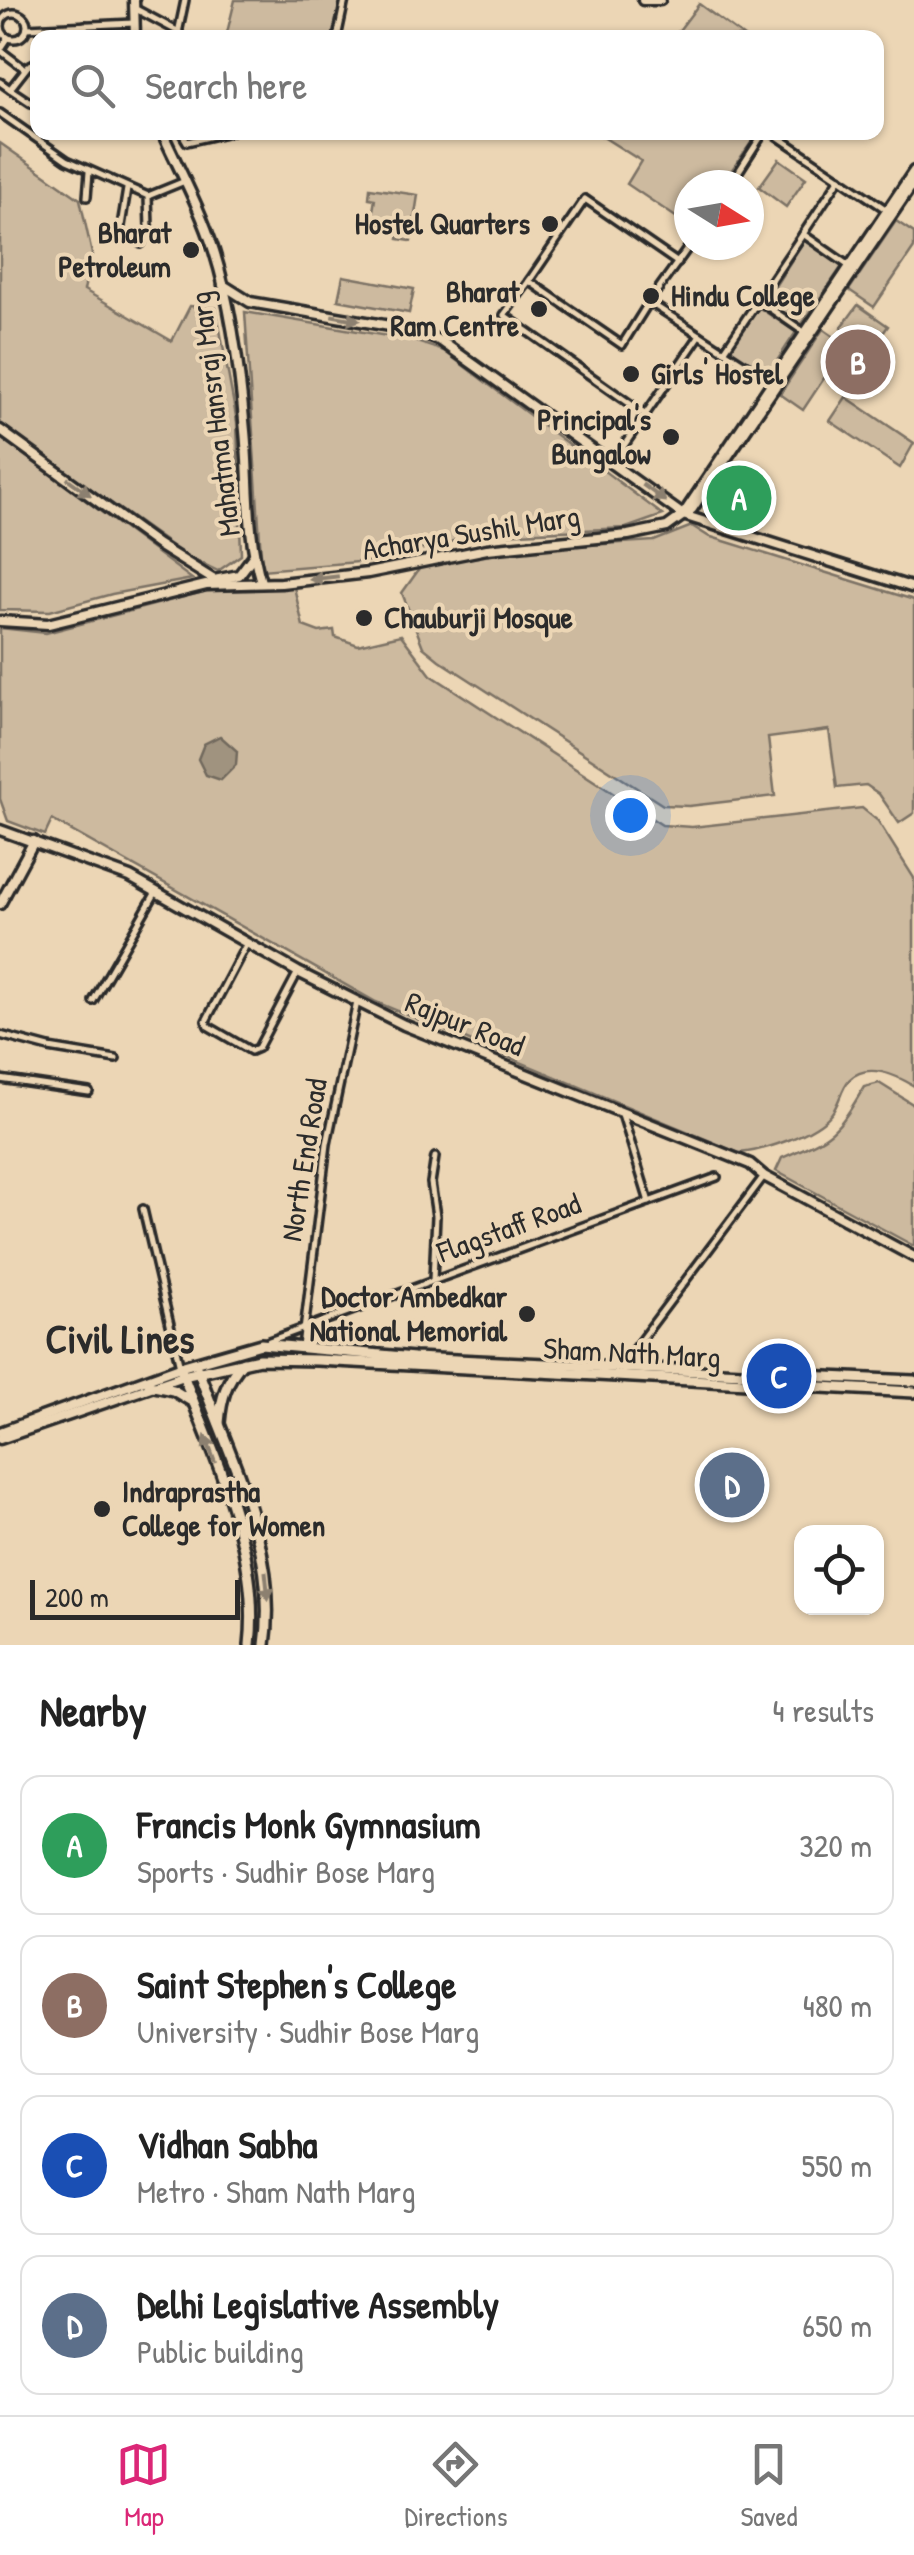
<!DOCTYPE html>
<meta charset="utf-8">
<style>
body{margin:0;font-family:"Patrick Hand",sans-serif;background:#f2f2f2;color:#222}
.controls{position:absolute;right:30px;bottom:30px;display:grid;overflow:hidden;border-radius:20px;box-shadow:0 2px 8px #0004}
.controls button{width:90px;height:90px;display:grid;place-items:center;padding:0;border:0;border-bottom:2px solid #e0e0e0;background:#fff;color:#222;font:50px sans-serif}
.compass{position:absolute;left:674px;top:170px;width:90px;height:90px;border-radius:50%;background:#fff;box-shadow:0 2px 8px #0004;rotate:101deg}
.scale{position:absolute;left:30px;bottom:25px;width:210px;box-sizing:border-box;padding-left:10px;border:5px solid #2b2b2b;border-top:0;font-size:28px;line-height:35px;white-space:nowrap;color:#2b2b2b;-webkit-text-stroke:8px #ecd6b5;paint-order:stroke}
.you{position:absolute;left:630px;top:815px;width:35px;height:35px;margin:-25px;border:8px solid #fff;border-radius:50%;background:#1a73e8;box-shadow:0 0 0 15px #1a73e833}
.badge{display:grid;place-items:center;width:65px;height:65px;border-radius:50%;background:#db2777;color:#fff;font-size:32px;font-weight:700}
.pin{position:absolute;translate:-50% -50%;border:5px solid #fff;box-shadow:0 2px 10px #0006}
.list{margin:0;padding:0;list-style:none}
h2{display:flex;justify-content:space-between;align-items:center;height:130px;margin:0;padding:0 40px;font-size:42px}
h2 small{font-size:32px;font-weight:400;color:#767676}
.list li{display:grid;grid-template-columns:65px 1fr auto;gap:30px;align-items:center;box-sizing:border-box;height:140px;margin:0 20px 20px;padding:0 20px;border:2px solid #e0e0e0;border-radius:20px}
.list b{display:block;font-size:38px;white-space:nowrap}
.list p{margin:0;font-size:32px;white-space:nowrap;color:#767676}
.list em{font-size:32px;font-style:normal;color:#767676}
.icon{flex:none;width:55px;height:55px;fill:none;stroke:currentColor;stroke-width:2;stroke-linecap:round;stroke-linejoin:round}
.map{position:relative;flex:none;width:914px;height:1645px;overflow:hidden}
.search{position:absolute;background:#fff;box-shadow:0 2px 8px #0004;left:30px;right:30px;top:30px;height:110px;display:flex;align-items:center;gap:25px;box-sizing:border-box;padding:0 35px;border-radius:20px;color:#767676;font-size:38px}
.sheet{height:770px;background:#fff}
nav{display:flex;justify-content:space-around;align-items:center;box-sizing:border-box;height:140px;border-top:2px solid #e0e0e0;background:#fff;font-size:28px;color:#767676}
nav a{display:grid;justify-items:center;gap:5px}
nav .on{color:#db2777}
.map>svg:first-child{display:block}
</style>
<div class="map">
<svg width="914" height="1645" viewBox="0 0 914 1645">
<rect width="100%" height="100%" fill="#ecd6b5"/>
<filter id="ink" filterUnits="userSpaceOnUse"><feTurbulence type="fractalNoise" baseFrequency=".01" numOctaves="2"/><feDisplacementMap in="SourceGraphic" scale="20" xChannelSelector="R" yChannelSelector="G"/><feConvolveMatrix kernelMatrix="1 2 1 2 8 2 1 2 1" color-interpolation-filters="sRGB"/></filter>
<g filter="url(#ink)">
<g fill="#cdba9f" stroke="#7c7265" stroke-width="2.5">
<polygon points="235,0 342,0 334,37 226,37"/>
<polygon points="699,4 744,37 674,37"/>
<polygon points="602,133 602,132 758,133 721,185 689,185 689,226 627,184 641,161 600,135"/>
<polygon points="0,143 80,199 92,254 84,290 172,341 190,306 216,308 237,422 241,555 218,571 183,554 0,424"/>
<polygon points="779,159 806,178 786,207 759,187"/>
<polygon points="370,188 418,195 411,241 398,239 400,228 371,223 375,199 369,198"/>
<polygon points="896,221 914,233 914,248 874,307 849,290"/>
<polygon points="805,239 843,265 800,327 765,302"/>
<polygon points="343,276 414,289 409,313 338,300"/>
<polygon points="858,305 888,326 872,349 841,328"/>
<polygon points="758,307 796,332 767,376 729,351"/>
<polygon points="245,312 411,340 444,351 663,515 626,528 476,535 382,560 262,570"/>
<polygon points="823,329 846,345 803,410 780,394"/>
<polygon points="846,397 914,443 900,468 830,421"/>
<polygon points="0,437 192,579 112,594 50,611 0,610"/>
<polygon points="692,526 708,536 914,600 914,813 899,823 879,794 866,785 837,788 829,730 768,738 775,796 689,806 663,805 439,660 423,647 402,593 422,565 539,548 654,541"/>
<path d="M294,587L303,626L319,632L334,630L335,637L358,645L401,635L431,675L662,825L692,827L862,808L878,821L914,878V1086C896,1075 867,1062 849,1080C841,1089 839,1105 831,1114C815,1134 763,1151 739,1153L376,1002L52,820L45,835L8,821L0,799V628L46,633L207,591Z"/>
<path d="M879,1083L914,1105V1246L776,1171L782,1158C832,1136 836,1135 864,1087Z"/>
</g>
<polygon fill="#a0937f" stroke="#71695d" stroke-width="2.5" points="220,736 237,751 236,765 221,780 206,775 198,759 204,744"/>
<g fill="none" stroke-linecap="round" stroke-linejoin="round">
<g stroke="#2b2b2b" stroke-width="12">
<g id="street">
<polyline points="134,8 179,32"/>
<circle cx="14" cy="26" r="13"/>
<polyline points="27,28 134,23"/>
<polyline points="8,38 0,50 25,69"/>
<polyline points="84,38 85,25"/>
<polyline points="177,38 185,0"/>
<polyline points="337,38 345,0"/>
<polyline points="0,82 10,89"/>
<polyline points="31,103 10,89 28,66 38,61"/>
<polyline points="0,113 67,160 148,196 149,228 141,244"/>
<polyline points="181,132 187,142 230,132"/>
<polyline points="771,132 887,210"/>
<polyline points="730,185 764,132"/>
<polyline points="148,196 185,181"/>
<polyline points="87,197 89,172"/>
<polyline points="120,232 127,189"/>
<polyline points="803,234 840,178"/>
<polyline points="678,263 585,199 529,281 622,345 649,302 700,335"/>
<polyline points="529,281 504,315 646,415"/>
<polyline points="758,300 804,332"/>
<polyline points="649,302 690,245"/>
<polyline points="724,351 803,234 849,266"/>
<polyline points="612,463 700,335 771,381"/>
<polyline points="247,943 206,1021 208,1026 251,1051 258,1048 298,972"/>
<polyline points="93,1001 156,892"/>
<polyline points="0,1035 49,1048 116,1059"/>
<polyline points="0,1079 89,1092"/>
<polyline points="622,1114 649,1202"/>
<polyline points="143,1209 180,1367"/>
<polyline points="433,1280 436,1216 431,1183 435,1157"/>
<polyline points="269,1341 717,1177"/>
<polyline points="302,1347 327,1144 357,1002"/>
<polyline points="619,1369 764,1176"/>
</g>
</g>
<g stroke="#2b2b2b" stroke-width="15">
<g id="secondary">
<polyline points="134,0 135,38"/>
<polyline points="643,0 660,0"/>
<path d="M162,132C180,171 201,210 214,251C232,308 240,372 245,431C250,482 246,533 261,582"/>
<polyline points="223,285 250,302 413,330 441,341 683,515 914,588"/>
<polyline points="0,430 158,545 214,580"/>
<polyline points="683,515 914,171"/>
<polyline points="214,580 239,575 254,555"/>
<polyline points="0,621 48,624 206,585 281,583 368,573 487,549 628,535 667,527 692,509 914,182"/>
<polyline points="0,830 130,877 298,972 404,1025 750,1164 764,1176 914,1257"/>
<polyline points="0,904 34,841"/>
<polyline points="0,1432 180,1367"/>
<polyline points="0,1439 183,1376"/>
</g>
</g>
<g stroke="#2b2b2b" stroke-width="16">
<g id="primary">
<path d="M198,1370C230,1458 279,1549 265,1645"/>
<polyline points="183,1376 259,1359 317,1360 914,1392"/>
<polyline points="149,1385 173,1390 193,1402"/>
<path d="M219,1423C221,1399 226,1380 243,1362"/>
<path d="M250,1645C261,1549 213,1455 180,1367L261,1344L414,1358L914,1381"/>
</g>
</g>
<use href="#street" stroke="#ecd6b5" stroke-width="5"/>
<use href="#secondary" stroke="#ecd6b5" stroke-width="8"/>
<use href="#primary" stroke="#ecd6b5" stroke-width="9"/>
</g>
<defs><path id="oneway-solid" d="M-6-.8H1V-3.2L6.5 0L1 3.2V.8H-6Z" transform="scale(2.5)"/></defs>
<g fill="#8c8070">
<use href="#oneway-solid" transform="translate(346 318) rotate(10)"/>
<use href="#oneway-solid" transform="translate(79 487) rotate(36)"/>
<use href="#oneway-solid" transform="translate(654 493) rotate(36)"/>
<use href="#oneway-solid" transform="translate(324 578) rotate(173)"/>
<use href="#oneway-solid" transform="translate(210 1449) rotate(-110)"/>
<use href="#oneway-solid" transform="translate(267 1586) rotate(84)"/>
</g>
</g>
<g fill="#2b2b2b" stroke="#ecd6b5" stroke-width="4">
<circle cx="550" cy="224" r="10"/>
<circle cx="191" cy="250" r="10"/>
<circle cx="651" cy="296" r="10"/>
<circle cx="539" cy="309" r="10"/>
<circle cx="631" cy="374" r="10"/>
<circle cx="671" cy="437" r="10"/>
<circle cx="364" cy="618" r="10"/>
<circle cx="527" cy="1314" r="10"/>
<circle cx="102" cy="1509" r="10"/>
</g>
<g text-anchor="middle" stroke-width="8" stroke-linejoin="round" paint-order="stroke">
<g font-size="30" font-weight="bold" fill="#2b2b2b" stroke="#ecd6b5" text-anchor="end">
<text x="530" y="234">Hostel Quarters</text>
<text x="171" y="243">Bharat<tspan x="171" dy="34">Petroleum</tspan></text>
<text x="519" y="302">Bharat<tspan x="519" dy="34">Ram Centre</tspan></text>
<text x="671" y="306" text-anchor="start">Hindu College</text>
<text x="651" y="384" text-anchor="start">Girls' Hostel</text>
<text x="651" y="430">Principal's<tspan x="651" dy="34">Bungalow</tspan></text>
<text x="384" y="628" text-anchor="start">Chauburji Mosque</text>
<text x="507" y="1307">Doctor Ambedkar<tspan x="507" dy="34">National Memorial</tspan></text>
<text x="122" y="1502" text-anchor="start">Indraprastha<tspan x="122" dy="34">College for Women</tspan></text>
</g>
<g font-size="30" fill="#2b2b2b" stroke="#ecd6b5">
<text transform="translate(215 414) rotate(-97)" y="10">Mahatma Hansraj Marg</text>
<text transform="translate(471 533) rotate(-9)" y="10">Acharya Sushil Marg</text>
<text transform="translate(465 1024) rotate(22)" y="10">Rajpur Road</text>
<text transform="translate(304 1160) rotate(-81)" y="10">North End Road</text>
<text transform="translate(509 1228) rotate(-20)" y="10">Flagstaff Road</text>
<text transform="translate(632 1353) rotate(3)" y="10">Sham Nath Marg</text>
</g>
<g font-size="40" font-weight="bold" fill="#2b2b2b" stroke="#ecd6b5">
<text x="120" y="1353">Civil Lines</text>
</g>
</g>
</svg>
<div class="controls">
<button><svg class="icon" aria-label="locate" viewBox="0 0 24 24"><circle cx="12" cy="12" r="6"/><path d="M12 2v4M12 18v4M2 12h4M18 12h4"/></svg></button>
</div>
<svg class="compass" viewBox="-18 -18 36 36"><path d="M0-13l5 13h-10z" fill="#e53935"/><path d="M0 13l5-13h-10z" fill="#767676"/></svg>
<div class="scale">200 m</div>
<div class="you"></div>
<div class="pin badge" style="left:739px;top:498px;background:#2e9e5b">A</div>
<div class="pin badge" style="left:858px;top:362px;background:#8d6e63">B</div>
<div class="pin badge" style="left:779px;top:1376px;background:#1a4fb4">C</div>
<div class="pin badge" style="left:732px;top:1485px;background:#5c6f8a">D</div>
<div class="search"><svg class="icon" aria-label="search" viewBox="0 0 24 24"><circle cx="10" cy="10" r="6"/><path d="M15 15l6 6"/></svg>Search here</div>
</div>
<section class="sheet">
<h2>Nearby<small>4 results</small></h2>
<ul class="list">
<li><span class="badge" style="background:#2e9e5b">A</span><div><b>Francis Monk Gymnasium</b><p>Sports · Sudhir Bose Marg</p></div><em>320 m</em></li>
<li><span class="badge" style="background:#8d6e63">B</span><div><b>Saint Stephen's College</b><p>University · Sudhir Bose Marg</p></div><em>480 m</em></li>
<li><span class="badge" style="background:#1a4fb4">C</span><div><b>Vidhan Sabha</b><p>Metro · Sham Nath Marg</p></div><em>550 m</em></li>
<li><span class="badge" style="background:#5c6f8a">D</span><div><b>Delhi Legislative Assembly</b><p>Public building</p></div><em>650 m</em></li>
</ul>
</section>
<nav>
<a class="on"><svg class="icon" aria-label="map" viewBox="0 0 24 24"><path d="M3 6l6-2 6 2 6-2v14l-6 2-6-2-6 2zM9 4v14M15 6v14"/></svg>Map</a>
<a><svg class="icon" aria-label="directions" viewBox="0 0 24 24"><path d="M12 3l9 9-9 9-9-9zM9 14v-3h6M13 9l2 2-2 2"/></svg>Directions</a>
<a><svg class="icon" aria-label="saved" viewBox="0 0 24 24"><path d="M7 4h10v16l-5-4-5 4z"/></svg>Saved</a>
</nav>
